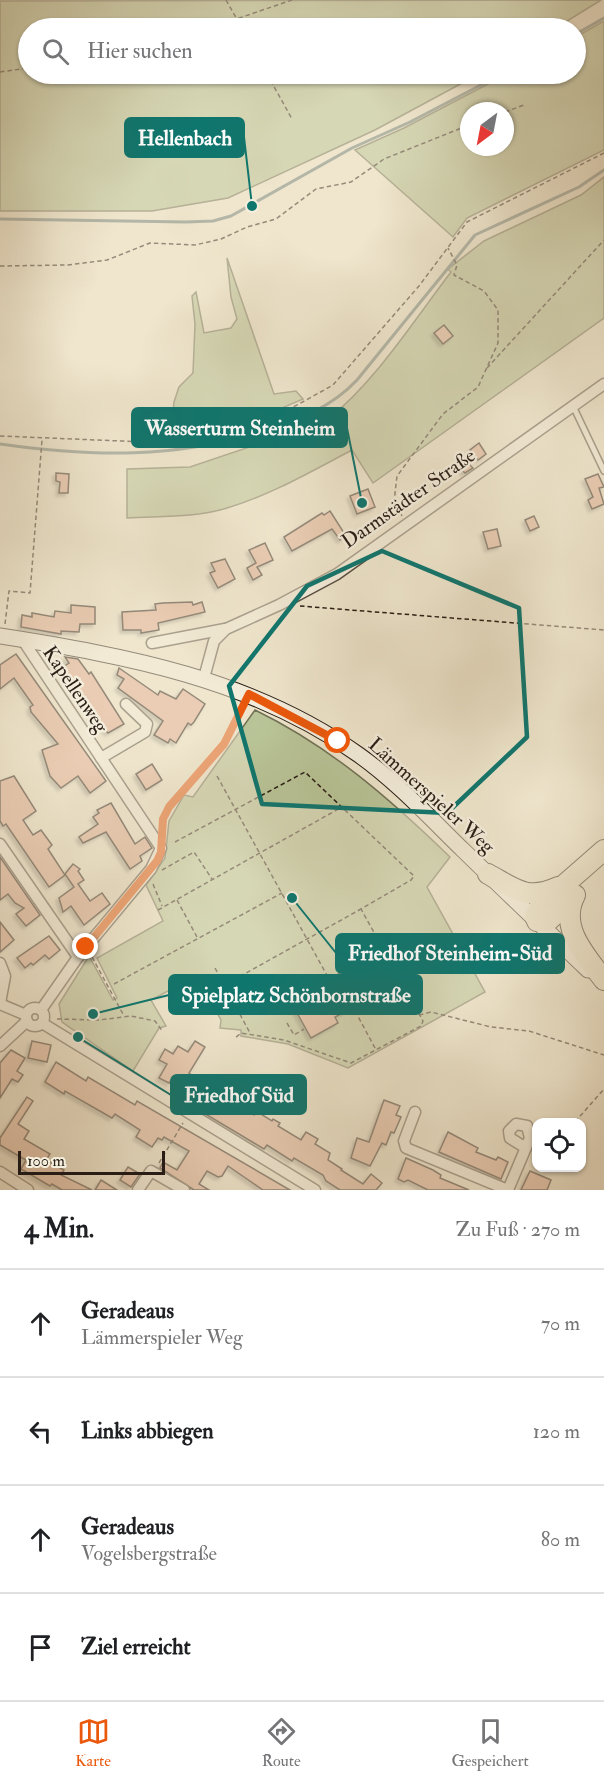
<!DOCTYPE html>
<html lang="de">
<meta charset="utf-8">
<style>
body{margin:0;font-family:"IM FELL Double Pica",serif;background:#f6f6f6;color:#202124}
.controls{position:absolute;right:18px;bottom:18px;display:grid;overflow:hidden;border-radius:12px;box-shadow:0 2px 4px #0004}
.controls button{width:54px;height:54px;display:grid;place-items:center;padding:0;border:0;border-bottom:2px solid #e0e0e0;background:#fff;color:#202124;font:30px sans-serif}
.compass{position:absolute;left:460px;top:102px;width:54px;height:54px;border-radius:50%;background:#fff;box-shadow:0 2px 4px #0004;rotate:212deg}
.scale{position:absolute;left:18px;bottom:15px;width:147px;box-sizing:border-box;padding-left:6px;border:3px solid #291d15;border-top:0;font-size:16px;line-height:21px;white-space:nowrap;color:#291d15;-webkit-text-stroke:4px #f5efde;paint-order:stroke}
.stop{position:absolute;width:18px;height:18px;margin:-14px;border:4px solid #ea580c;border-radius:50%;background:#fff}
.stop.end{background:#ea580c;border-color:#fff;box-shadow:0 2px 6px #0008}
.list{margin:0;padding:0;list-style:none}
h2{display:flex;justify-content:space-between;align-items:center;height:78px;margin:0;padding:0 24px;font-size:26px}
h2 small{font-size:20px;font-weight:400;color:#757577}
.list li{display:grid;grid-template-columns:39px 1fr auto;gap:18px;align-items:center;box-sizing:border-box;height:108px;padding:0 24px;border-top:2px solid #e0e0e0}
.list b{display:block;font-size:22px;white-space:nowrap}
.list p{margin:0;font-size:20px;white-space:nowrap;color:#757577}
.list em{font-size:20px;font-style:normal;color:#757577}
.icon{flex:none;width:33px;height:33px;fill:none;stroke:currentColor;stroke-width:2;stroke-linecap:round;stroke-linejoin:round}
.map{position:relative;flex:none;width:604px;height:1190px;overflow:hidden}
.search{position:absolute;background:#fff;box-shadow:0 2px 4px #0004;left:18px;right:18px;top:18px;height:66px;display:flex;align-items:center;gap:15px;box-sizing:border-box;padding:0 21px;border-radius:33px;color:#757577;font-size:22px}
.sheet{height:510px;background:#fff}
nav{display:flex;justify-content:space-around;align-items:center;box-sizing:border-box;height:84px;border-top:2px solid #e0e0e0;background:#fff;font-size:16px;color:#757577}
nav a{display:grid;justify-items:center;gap:3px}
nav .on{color:#ea580c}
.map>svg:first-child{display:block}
</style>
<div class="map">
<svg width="604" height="1190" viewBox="0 0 604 1190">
<defs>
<filter id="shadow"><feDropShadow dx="-3" dy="3" stdDeviation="1.5" flood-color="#0004"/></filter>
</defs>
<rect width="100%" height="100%" fill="#efe6cd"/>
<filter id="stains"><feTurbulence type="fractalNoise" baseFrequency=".00333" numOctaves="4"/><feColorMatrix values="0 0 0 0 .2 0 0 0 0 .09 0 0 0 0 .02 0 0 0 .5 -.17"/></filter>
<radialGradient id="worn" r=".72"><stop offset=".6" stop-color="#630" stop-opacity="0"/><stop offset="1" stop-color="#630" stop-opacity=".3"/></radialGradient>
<g fill="#b9c598" stroke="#717156" stroke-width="1.5" fill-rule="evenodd">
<polygon points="601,0 556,28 28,28 28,74 479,74 375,130 228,198 152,211 0,211 0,1"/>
<path d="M604,21V150L467,218L453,237L355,150L404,128L507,74H576V37ZM469,111H505V147H469Z"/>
<path d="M604,177V318L373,483L352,450C312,471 271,495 227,508C195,518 160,516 127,518V469L190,467L326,421C376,381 412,323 451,272L448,269L484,241L581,195Z"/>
<path d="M227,258L274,394L296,391L303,399C259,418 218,436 170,442L174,402L179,387L193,373L195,324L192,296L196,292L204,333L231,328L237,319L231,297Z"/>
<path d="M255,710C331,747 390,799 450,857L427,887L485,992L348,1068L288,1044L241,1036V1030L220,1028L221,1020L196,976L151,1000L166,1026L159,1028L133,1071L62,1022L59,1004L89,956L113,1000L117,998L97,958L163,921L146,885L165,858L169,821L184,795L193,797Z"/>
</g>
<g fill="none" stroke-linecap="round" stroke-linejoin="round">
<g stroke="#6d7e79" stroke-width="3">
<polyline points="576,34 604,18"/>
<polyline points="0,219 186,222 213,221 231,216 352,148 410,122 502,74"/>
<path d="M0,444C92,457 177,459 266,430C300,419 332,407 357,380L475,235L579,187L604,170"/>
</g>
</g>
<g fill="#e4af95" stroke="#291d15" stroke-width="1.5" filter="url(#shadow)">
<polygon points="444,325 453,336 443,344 434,333"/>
<polygon points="479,443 486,454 478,460 470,450"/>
<polygon points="467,462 473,468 465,473 460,468"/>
<polygon points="56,473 69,474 68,493 59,493 60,482 56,481"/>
<polygon points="598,474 604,487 599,488 604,504 592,509 588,500 593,497 585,479"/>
<polygon points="368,489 375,507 357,514 350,496"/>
<polygon points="330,511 346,536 340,540 332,529 292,551 284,537 322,513 324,515"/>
<polygon points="534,516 539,527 530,531 525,520"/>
<polygon points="497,529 501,546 488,549 483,532"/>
<polygon points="265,543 273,560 257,567 262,575 253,580 247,568 256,563 249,550"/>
<polygon points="225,559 235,579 218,588 210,573 215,571 211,563"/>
<polygon points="192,602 193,605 202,602 205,612 158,623 159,630 141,633 141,630 123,630 122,612 156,610 155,604 163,603"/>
<polygon points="71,605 95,607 95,624 80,624 79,632 61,631 61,634 21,627 22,615 32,617 32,613 54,617 55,611 71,613"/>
<polygon points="16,654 106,781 90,793 78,776 61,788 50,776 42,750 58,744 31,712 30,707 33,705 14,678 0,689 0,665"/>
<polygon points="65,657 78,659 89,674 91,672 124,724 108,733 100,724 64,672 63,667 69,663"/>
<polygon points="119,668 158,695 160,691 176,699 183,689 205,704 194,722 191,725 188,723 176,743 170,739 168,743 154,735 163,721 118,688 124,679 117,675"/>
<polygon points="152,764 162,780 146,790 136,774"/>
<polygon points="14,776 36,811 23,820 33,835 41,830 52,845 48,849 65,875 49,887 6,824 3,826 0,821 0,781"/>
<polygon points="111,803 135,844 145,837 152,848 140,856 142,861 130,869 106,832 83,843 79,837 98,824 93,817 99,813 97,810"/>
<polygon points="0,857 40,915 26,926 16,914 24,908 15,903 8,894 0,900"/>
<polygon points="73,864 80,869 78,871 84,880 78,884 90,901 102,893 110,904 84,925 71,906 63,912 59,898 74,887 65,874"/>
<polygon points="0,922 14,940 0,952"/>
<polygon points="49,936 60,950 49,959 45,955 33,965 31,963 25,968 17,958"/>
<polygon points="323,996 330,1008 345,1000 350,1009 335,1017 338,1023 311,1038 296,1011"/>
<polygon points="32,1041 51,1045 47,1062 28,1058"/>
<polygon points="195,1041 205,1047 189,1073 193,1076 254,1115 256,1111 272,1121 273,1119 280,1123 278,1126 301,1140 306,1132 318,1139 315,1144 330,1153 328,1160 342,1169 341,1170 363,1184 371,1174 382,1183 376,1190 340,1190 326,1181 323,1175 294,1158 292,1161 267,1145 264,1149 182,1100 188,1088 172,1079 169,1083 159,1078 167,1064 159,1060 165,1049 173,1054 178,1046 188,1052"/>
<polygon points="11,1050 25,1058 17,1071 23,1075 18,1082 12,1079 0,1098 0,1063"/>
<polygon points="56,1062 86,1081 88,1077 135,1105 137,1101 290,1190 263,1190 228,1166 222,1176 218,1177 207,1171 199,1184 209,1190 194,1190 160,1168 163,1162 177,1170 189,1151 164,1137 162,1140 158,1138 152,1147 136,1137 140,1130 115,1114 112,1118 65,1091 64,1094 45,1082"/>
<polygon points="27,1097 33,1101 18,1124 29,1131 24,1139 50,1154 46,1160 64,1170 61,1175 92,1190 62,1190 52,1184 50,1186 21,1169 26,1160 0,1145 0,1138"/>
<polygon points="384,1100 400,1106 396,1115 401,1117 394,1133 391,1132 386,1145 382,1143 370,1166 351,1158 357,1138 369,1142"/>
<polygon points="448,1132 478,1148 476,1152 496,1160 498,1157 508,1162 501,1179 439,1152"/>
<polygon points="406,1158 433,1170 441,1175 440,1178 469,1190 428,1190 408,1180 404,1182 398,1179"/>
<polygon points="128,1167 140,1174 131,1187 120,1180"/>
<polygon points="530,1171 551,1180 547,1190 521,1190"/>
<polygon points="101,1180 117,1190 95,1190"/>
</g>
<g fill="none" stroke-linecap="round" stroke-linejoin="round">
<g stroke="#5a4f43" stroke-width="8">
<polyline id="lane" points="573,406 604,471"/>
</g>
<g stroke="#5a4f43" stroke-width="13">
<g id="street">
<polyline points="22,639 161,848 151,869 78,957 41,1010"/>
<polyline points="152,643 225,629"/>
<polyline points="204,678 214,641 226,629 279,605 337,574 604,384"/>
<polyline points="101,758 145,732 147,724 126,704"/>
<polyline points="0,844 78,957"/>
<polyline points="0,963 5,976 0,1003"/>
<polyline points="0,1004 26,1015"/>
<circle cx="35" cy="1017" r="9"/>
<polyline points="42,1023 315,1190"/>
<polyline points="0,1046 27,1021"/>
<polyline points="415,1112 404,1141 406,1148 508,1190"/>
<polyline points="0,1172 28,1190"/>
<polyline points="138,1190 151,1171 184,1190"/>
<polyline points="508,1190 530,1138 527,1126 516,1124 509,1131 510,1138 526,1148"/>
</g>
</g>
<g stroke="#291d15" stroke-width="17">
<path id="secondary" d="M0,636C127,656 252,679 359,755C397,782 430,818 463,850C504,890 546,930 588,970"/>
</g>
<g stroke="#291d15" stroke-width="22">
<g id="highway">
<path d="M488,874C515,889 527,901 558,887"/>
<path d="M575,895C558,927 586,956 604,980"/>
<polyline points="573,898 548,921 537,921 535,916 540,906 604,850"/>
</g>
</g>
<g stroke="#291d15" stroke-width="1.5" stroke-dasharray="4.5 3" stroke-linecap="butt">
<polyline points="226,0 242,28"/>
<polyline points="210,28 292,0"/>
<polyline points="0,72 28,68"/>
<polyline points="267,74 292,119"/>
<polyline points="505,112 524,105"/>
<polyline points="0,266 68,265 107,260 150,243 195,245 221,239 247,227 276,219 316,189 351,182 384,159 469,125"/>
<polyline points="487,368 604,240"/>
<polyline points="0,436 170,443 204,439 268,419 299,404 333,385 419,286 467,222 604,153"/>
<polyline points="402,516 394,502 397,476 443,414 478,387 498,343 498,310 484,291 454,275 457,265 448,248"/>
<polyline points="300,606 604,630"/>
<polyline points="5,624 9,591 30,593 42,440"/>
<polyline points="217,776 329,979 382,950"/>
<path d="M162,829C166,798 195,781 214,758C227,743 236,726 244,709"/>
<polyline points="175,842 305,772 414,876 411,880 361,909 423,1021 421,1026 351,1063 284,1040 241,1033 234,1039"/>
<polyline points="162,870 194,852 212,879"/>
<polyline points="153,884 162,906"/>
<polyline points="177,900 197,937"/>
<polyline points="158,910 342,807"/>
<polyline points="92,957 124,1016"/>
<polyline points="215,968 250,1033"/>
<polyline points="114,984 282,893"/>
<polyline points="194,1002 361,909"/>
<polyline points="419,1015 431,1012 491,1027 529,1031 604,1055"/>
<polyline points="57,1019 99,1020 131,1016 155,1021 163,1032"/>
<polyline points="287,1023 294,1035 304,1029"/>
<polyline points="375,1048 354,1009 354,1001 398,977"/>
<polyline points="575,1122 604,1089"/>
<polyline points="159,1163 183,1123"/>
</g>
<use href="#lane" stroke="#f5efde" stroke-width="5"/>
<use href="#street" stroke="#f5efde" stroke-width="10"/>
<use href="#secondary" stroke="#f5efde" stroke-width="15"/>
<use href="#highway" stroke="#efe6cd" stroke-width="20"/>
</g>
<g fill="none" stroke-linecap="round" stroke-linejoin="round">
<polyline stroke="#ea580c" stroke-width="8" points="86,947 157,861 161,852 163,819 169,807 224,744 249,694 338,741"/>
</g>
<path d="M0 0H604V1190H0ZM382,551L519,608L527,737L447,813L262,804L229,686L307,586Z" fill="#efe6cd" fill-opacity=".55" fill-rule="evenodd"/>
<path fill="none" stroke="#0f766e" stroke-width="4.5" stroke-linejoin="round" d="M382,551L519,608L527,737L447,813L262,804L229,686L307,586Z"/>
<g text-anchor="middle" stroke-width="5" stroke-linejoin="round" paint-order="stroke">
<g font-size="20" fill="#291d15" stroke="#f5efde">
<text transform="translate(408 498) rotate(-35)" y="7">Darmstädter Straße</text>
<text transform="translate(76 689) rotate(56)" y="7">Kapellenweg</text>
<text transform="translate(432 795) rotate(42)" y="7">Lämmerspieler Weg</text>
</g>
</g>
<path fill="none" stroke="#0f766e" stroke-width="2" d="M252 206L244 137M362 503L347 428M292 898L336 953M93 1014L169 995M78 1037L171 1095"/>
<g fill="#0f766e" stroke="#f5efde" stroke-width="2">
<circle cx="252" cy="206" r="6"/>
<circle cx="362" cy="503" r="6"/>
<circle cx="292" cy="898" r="6"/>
<circle cx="93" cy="1014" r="6"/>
<circle cx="78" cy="1037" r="6"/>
</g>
<g fill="#0f766e" stroke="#0f766e" stroke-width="2">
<rect x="125" y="118" width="119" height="39" rx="6"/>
<rect x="132" y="408" width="215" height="39" rx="6"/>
<rect x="336" y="934" width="228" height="39" rx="6"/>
<rect x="169" y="975" width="253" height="39" rx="6"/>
<rect x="171" y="1075" width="135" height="39" rx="6"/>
</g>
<g font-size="21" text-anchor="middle" font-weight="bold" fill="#fff">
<text x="185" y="145">Hellenbach</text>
<text x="240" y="435">Wasserturm Steinheim</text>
<text x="450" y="960">Friedhof Steinheim-Süd</text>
<text x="296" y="1002">Spielplatz Schönbornstraße</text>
<text x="239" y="1102">Friedhof Süd</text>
</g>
<rect width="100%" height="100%" filter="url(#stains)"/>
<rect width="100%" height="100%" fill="url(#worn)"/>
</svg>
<div class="controls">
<button><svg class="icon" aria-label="locate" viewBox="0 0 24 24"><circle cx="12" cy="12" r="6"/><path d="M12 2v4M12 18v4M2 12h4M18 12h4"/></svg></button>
</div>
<svg class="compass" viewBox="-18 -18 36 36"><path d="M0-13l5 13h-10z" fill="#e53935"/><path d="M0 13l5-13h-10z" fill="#757577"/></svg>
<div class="scale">100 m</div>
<div class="stop" style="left:338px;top:741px"></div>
<div class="stop end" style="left:86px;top:947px"></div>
<div class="search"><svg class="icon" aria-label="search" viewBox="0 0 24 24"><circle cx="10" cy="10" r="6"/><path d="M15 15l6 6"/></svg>Hier suchen</div>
</div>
<section class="sheet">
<h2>4 Min.<small>Zu Fuß · 270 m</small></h2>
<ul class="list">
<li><svg class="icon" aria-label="ahead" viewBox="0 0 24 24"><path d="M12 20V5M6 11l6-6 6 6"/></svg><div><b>Geradeaus</b><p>Lämmerspieler Weg</p></div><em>70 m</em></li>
<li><svg class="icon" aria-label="left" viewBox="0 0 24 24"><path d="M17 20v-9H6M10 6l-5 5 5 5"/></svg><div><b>Links abbiegen</b></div><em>120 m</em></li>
<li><svg class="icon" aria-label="ahead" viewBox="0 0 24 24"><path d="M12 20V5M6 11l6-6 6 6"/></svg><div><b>Geradeaus</b><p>Vogelsbergstraße</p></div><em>80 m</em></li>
<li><svg class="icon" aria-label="arrive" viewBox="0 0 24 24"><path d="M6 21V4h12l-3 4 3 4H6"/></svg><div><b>Ziel erreicht</b></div></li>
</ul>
</section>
<nav>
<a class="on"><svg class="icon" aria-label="map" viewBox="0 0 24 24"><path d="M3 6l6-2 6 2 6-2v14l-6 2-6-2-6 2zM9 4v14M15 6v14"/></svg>Karte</a>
<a><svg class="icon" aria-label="directions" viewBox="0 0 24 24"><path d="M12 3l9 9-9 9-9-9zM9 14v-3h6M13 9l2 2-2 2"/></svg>Route</a>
<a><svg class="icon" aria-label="saved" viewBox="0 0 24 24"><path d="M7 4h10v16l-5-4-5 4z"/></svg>Gespeichert</a>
</nav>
